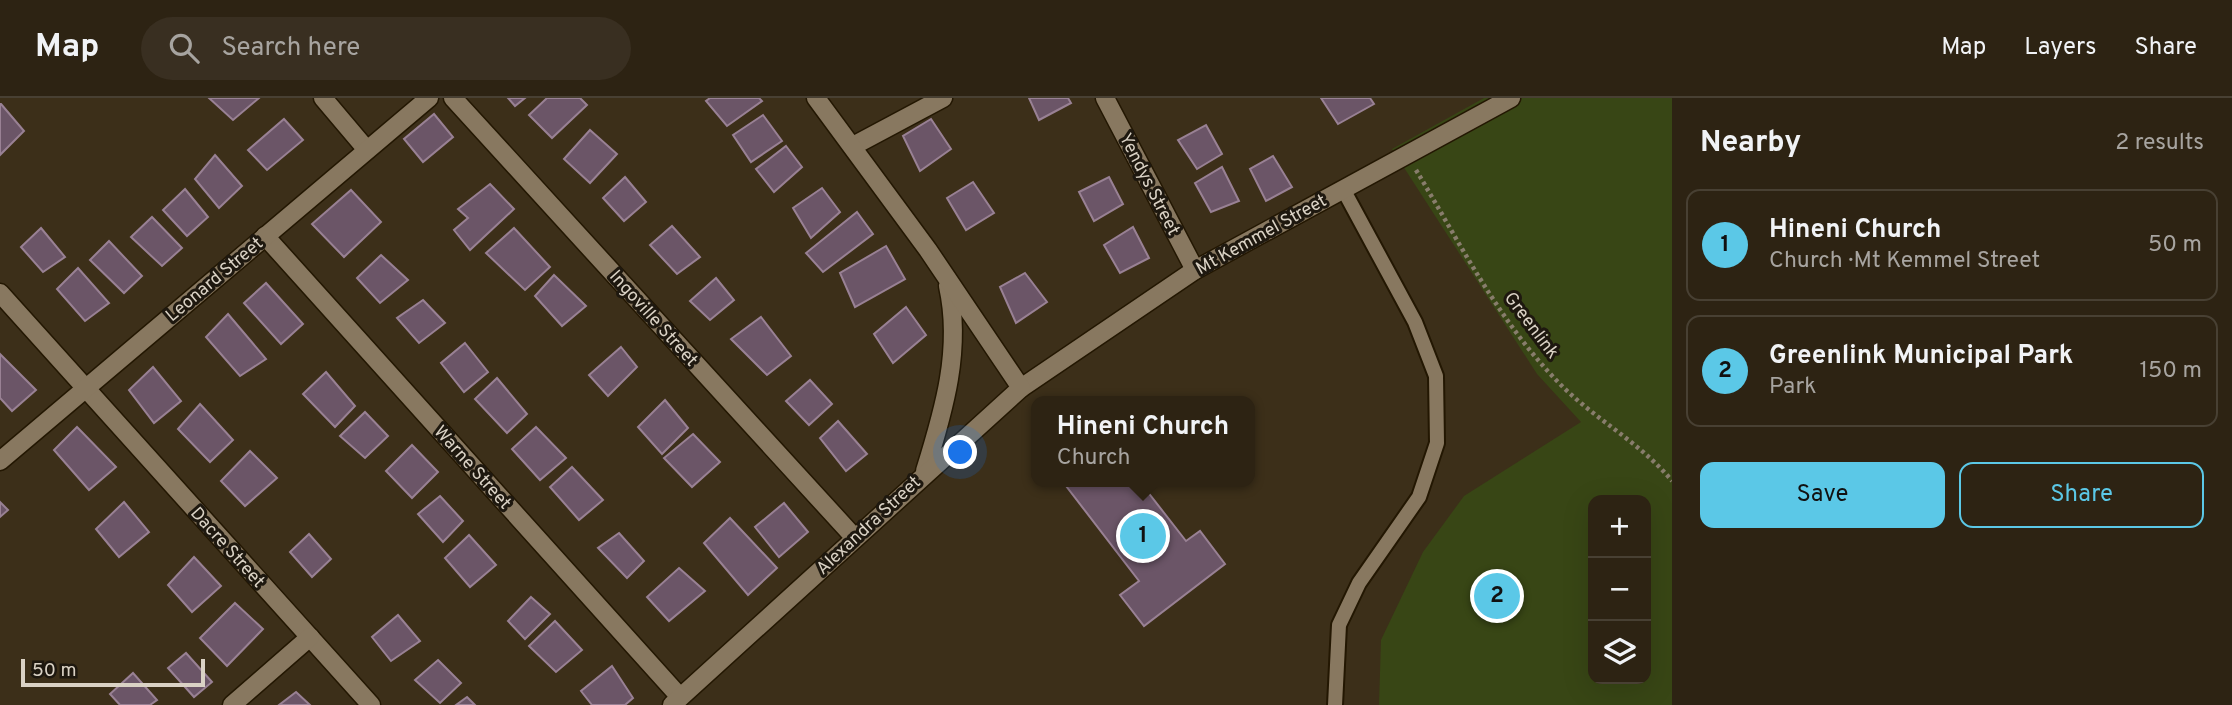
<!DOCTYPE html>
<meta charset="utf-8">
<style>
body{margin:0;font-family:Overpass,sans-serif;background:#392f21;color:#f1f3f6}
.controls{position:absolute;right:21px;bottom:21px;display:grid;overflow:hidden;border-radius:14px;box-shadow:0 7px 28px #0002}
.controls button{width:63px;height:63px;display:grid;place-items:center;padding:0;border:0;border-bottom:2px solid #484033;background:#2d2313;color:#f1f3f6;font:35px sans-serif}
.scale{position:absolute;left:21px;bottom:18px;width:184px;box-sizing:border-box;padding-left:7px;border:4px solid #dad2c5;border-top:0;font-size:19px;line-height:24px;white-space:nowrap;color:#dad2c5;-webkit-text-stroke:5px #1e180f;paint-order:stroke}
.you{position:absolute;left:961px;top:355px;width:24px;height:24px;margin:-18px;border:5px solid #fff;border-radius:50%;background:#1a73e8;box-shadow:0 0 0 10px #1a73e833}
.badge{display:grid;place-items:center;width:46px;height:46px;border-radius:50%;background:#5bc8e7;color:#111;font-size:23px;font-weight:700}
.pin{position:absolute;translate:-50% -50%;border:4px solid #fff;box-shadow:0 2px 7px #0006}
.popup{position:absolute;left:1031px;top:298px;width:224px;height:91px;box-sizing:border-box;display:grid;place-content:center;border-radius:14px;background:#2d2313;filter:drop-shadow(0 2px 5px #0005);font-size:23px;white-space:nowrap;color:#a7a4a0}
.popup b{font-size:26px;color:#f1f3f6}
.popup::after{content:'';position:absolute;left:50%;top:100%;margin-left:-14px;border:14px solid transparent;border-top-color:#2d2313}
.list{margin:0;padding:0;list-style:none}
h2{display:flex;justify-content:space-between;align-items:center;height:91px;margin:0;padding:0 28px;font-size:30px}
h2 small{font-size:23px;font-weight:400;color:#a7a4a0}
.list li{display:grid;grid-template-columns:46px 1fr auto;gap:21px;align-items:center;box-sizing:border-box;height:112px;margin:0 14px 14px;padding:0 14px;border:2px solid #484033;border-radius:14px}
.list b{display:block;font-size:26px;white-space:nowrap}
.list p{margin:0;font-size:23px;white-space:nowrap;color:#a7a4a0}
.list em{font-size:23px;font-style:normal;color:#a7a4a0}
.actions{display:flex;gap:14px;padding:21px 28px}
.actions a{flex:1;padding:16px 0;border:2px solid #5bc8e7;border-radius:14px;text-align:center;font-size:24px;color:#5bc8e7}
.actions .main{background:#5bc8e7;color:#111}
.icon{flex:none;width:38px;height:38px;fill:none;stroke:currentColor;stroke-width:2;stroke-linecap:round;stroke-linejoin:round}
.map{position:relative;flex:none;width:1672px;height:607px;overflow:hidden}
header{display:flex;align-items:center;gap:42px;box-sizing:border-box;height:98px;padding:0 35px;background:#2d2313;border-bottom:2px solid #484033}
header strong{font-size:33px}
nav{display:flex;gap:38px;margin-inline-start:auto;font-size:24px}
.search{width:490px;height:63px;background:#392f21;display:flex;align-items:center;gap:18px;box-sizing:border-box;padding:0 24px;border-radius:38px;color:#a7a4a0;font-size:26px}
main{display:flex}
aside{flex:1;background:#2d2313}
.map>svg:first-child{display:block}
</style>
<header>
<strong>Map</strong>
<div class="search"><svg class="icon" aria-label="search" viewBox="0 0 24 24"><circle cx="10" cy="10" r="6"/><path d="M15 15l6 6"/></svg>Search here</div>
<nav><a>Map</a><a>Layers</a><a>Share</a></nav>
</header>
<main>
<div class="map">
<svg width="1672" height="607" viewBox="0 0 1672 607">
<rect width="100%" height="100%" fill="#3c2f19"/>
<path fill="#384615" fill-rule="evenodd" d="M1484,0H1672V607H1379L1381,542L1423,454L1464,398L1581,324L1537,276L1392,51ZM1593,402H1646V581H1593Z"/>
<g fill="#6b5567" stroke="#998194" stroke-width="2">
<polygon points="209,0 259,0 233,22"/>
<polygon points="508,0 525,0 515,8"/>
<polygon points="547,0 580,0 587,7 552,40 529,17"/>
<polygon points="710,0 759,0 762,3 727,28 706,3"/>
<polygon points="1029,0 1068,0 1071,5 1039,22"/>
<polygon points="1321,0 1370,0 1374,6 1338,26"/>
<polygon points="1,6 24,33 0,57 0,6"/>
<polygon points="434,16 453,39 423,64 404,41"/>
<polygon points="763,17 782,43 751,64 733,37"/>
<polygon points="284,21 303,42 267,72 248,52"/>
<polygon points="931,21 951,51 920,73 903,38"/>
<polygon points="1206,27 1222,56 1197,71 1178,42"/>
<polygon points="590,32 617,56 590,85 564,61"/>
<polygon points="786,48 802,69 774,94 756,71"/>
<polygon points="215,57 242,88 219,110 195,81"/>
<polygon points="1273,58 1292,89 1266,103 1250,71"/>
<polygon points="1222,69 1239,103 1211,114 1195,85"/>
<polygon points="625,79 646,104 624,123 603,100"/>
<polygon points="1109,79 1123,106 1094,123 1079,94"/>
<polygon points="973,84 994,115 966,132 947,100"/>
<polygon points="490,86 514,111 470,152 454,132 468,120 458,111"/>
<polygon points="822,90 840,114 811,140 793,110"/>
<polygon points="185,91 208,119 187,138 163,112"/>
<polygon points="351,92 381,124 344,159 312,126"/>
<polygon points="857,114 873,136 823,174 806,155"/>
<polygon points="152,119 182,150 162,168 131,139"/>
<polygon points="672,128 700,159 677,176 650,147"/>
<polygon points="1133,129 1149,160 1120,175 1104,147"/>
<polygon points="41,130 65,159 43,174 21,149"/>
<polygon points="514,130 550,169 525,192 486,155"/>
<polygon points="109,143 142,178 124,195 90,162"/>
<polygon points="886,148 905,181 855,209 840,175"/>
<polygon points="381,157 408,182 380,205 357,180"/>
<polygon points="78,170 109,205 85,223 57,191"/>
<polygon points="1025,175 1047,204 1016,225 1000,189"/>
<polygon points="554,177 586,208 562,228 535,198"/>
<polygon points="716,180 734,202 710,222 690,203"/>
<polygon points="266,185 303,226 281,246 244,205"/>
<polygon points="423,202 445,225 419,245 397,220"/>
<polygon points="906,209 926,237 893,265 874,236"/>
<polygon points="228,216 266,261 240,278 206,239"/>
<polygon points="761,219 791,258 767,277 731,241"/>
<polygon points="465,245 488,274 464,294 441,265"/>
<polygon points="621,249 637,269 608,298 589,277"/>
<polygon points="0,256 36,292 12,313 0,300"/>
<polygon points="153,269 181,303 154,325 129,292"/>
<polygon points="326,274 355,308 335,329 303,296"/>
<polygon points="497,280 527,316 507,335 475,301"/>
<polygon points="810,282 832,306 809,327 786,303"/>
<polygon points="665,302 688,330 662,356 638,329"/>
<polygon points="200,306 233,342 210,364 178,331"/>
<polygon points="365,314 388,338 365,360 340,338"/>
<polygon points="838,323 867,356 846,373 820,340"/>
<polygon points="77,329 116,369 89,392 54,352"/>
<polygon points="536,329 566,360 540,382 512,351"/>
<polygon points="693,336 720,364 692,389 664,360"/>
<polygon points="412,347 438,374 412,400 386,373"/>
<polygon points="250,353 277,380 245,408 221,383"/>
<polygon points="572,369 603,402 579,422 550,389"/>
<polygon points="1063,384 1140,384 1186,443 1200,433 1225,466 1144,528 1120,497 1139,483"/>
<polygon points="440,398 463,423 443,444 418,416"/>
<polygon points="0,404 8,412 0,419"/>
<polygon points="124,404 149,434 119,459 96,431"/>
<polygon points="784,405 808,434 779,459 755,429"/>
<polygon points="730,420 777,470 748,497 704,445"/>
<polygon points="619,435 644,463 627,480 598,450"/>
<polygon points="309,436 331,461 312,479 290,454"/>
<polygon points="469,437 496,467 470,489 445,460"/>
<polygon points="194,459 221,488 192,514 168,487"/>
<polygon points="679,470 705,493 669,523 647,499"/>
<polygon points="531,499 550,516 525,541 508,523"/>
<polygon points="235,505 263,531 227,568 200,540"/>
<polygon points="398,517 420,543 391,563 372,539"/>
<polygon points="555,523 582,552 556,574 529,548"/>
<polygon points="186,555 212,584 194,599 168,570"/>
<polygon points="438,562 461,585 440,605 415,582"/>
<polygon points="612,568 633,600 625,607 592,607 581,593"/>
<polygon points="133,575 157,602 150,607 120,607 110,596"/>
<polygon points="296,594 310,607 279,607"/>
<polygon points="467,599 475,607 456,607"/>
</g>
<g fill="none" stroke-linecap="round" stroke-linejoin="round">
<g stroke="#231702" stroke-width="18">
<polyline id="service" points="1335,607 1339,527 1359,485 1419,399 1437,345 1436,278 1415,224 1343,91"/>
</g>
<g stroke="#231702" stroke-width="21">
<g id="minor">
<polyline points="323,0 367,52"/>
<polyline points="453,0 854,439"/>
<polyline points="1105,0 1195,172"/>
<polyline points="853,48 943,0"/>
<polyline points="265,138 680,599"/>
<polyline points="0,195 371,607"/>
<polyline points="1021,290 1195,172 1511,0"/>
<polyline points="0,363 429,0"/>
<polyline points="232,607 310,539"/>
</g>
</g>
<g stroke="#231702" stroke-width="21">
<g id="secondary">
<path d="M925,373C944,312 962,251 948,188"/>
<polyline points="672,607 1021,290 928,152 816,0"/>
</g>
</g>
<path stroke="#887d6c" stroke-width="4.5" stroke-dasharray="3.5 3.5" stroke-linecap="butt" d="M1416,72C1460,145 1499,224 1559,285C1594,321 1640,344 1672,383"/>
<use href="#service" stroke="#887860" stroke-width="14"/>
<use href="#minor" stroke="#887860" stroke-width="18"/>
<use href="#secondary" stroke="#887860" stroke-width="18"/>
</g>
<g text-anchor="middle" stroke-width="6" stroke-linejoin="round" paint-order="stroke">
<g font-size="18" fill="#dad2c5" stroke="#1e180f">
<text transform="translate(1150 86) rotate(63)" y="6">Yendys Street</text>
<text transform="translate(1261 136) rotate(-29)" y="6">Mt Kemmel Street</text>
<text transform="translate(214 181) rotate(-40)" y="6">Leonard Street</text>
<text transform="translate(654 220) rotate(48)" y="6">Ingoville Street</text>
<text transform="translate(1532 227) rotate(53)" y="6">Greenlink</text>
<text transform="translate(473 369) rotate(48)" y="6">Warne Street</text>
<text transform="translate(868 427) rotate(-43)" y="6">Alexandra Street</text>
<text transform="translate(228 449) rotate(48)" y="6">Dacre Street</text>
</g>
</g>
</svg>
<div class="controls">
<button>+</button>
<button>−</button>
<button><svg class="icon" aria-label="layers" viewBox="0 0 24 24"><path d="M12 4l9 5-9 5-9-5zM3 14l9 5 9-5"/></svg></button>
</div>
<div class="scale">50 m</div>
<div class="you"></div>
<div class="pin badge" style="left:1143px;top:438px">1</div>
<div class="popup"><b>Hineni Church</b>Church</div>
<div class="pin badge" style="left:1497px;top:498px">2</div>
</div>
<aside>
<h2>Nearby<small>2 results</small></h2>
<ul class="list">
<li><span class="badge">1</span><div><b>Hineni Church</b><p>Church · Mt Kemmel Street</p></div><em>50 m</em></li>
<li><span class="badge">2</span><div><b>Greenlink Municipal Park</b><p>Park</p></div><em>150 m</em></li>
</ul>
<div class="actions"><a class="main">Save</a><a>Share</a></div>
</aside>
</main>
